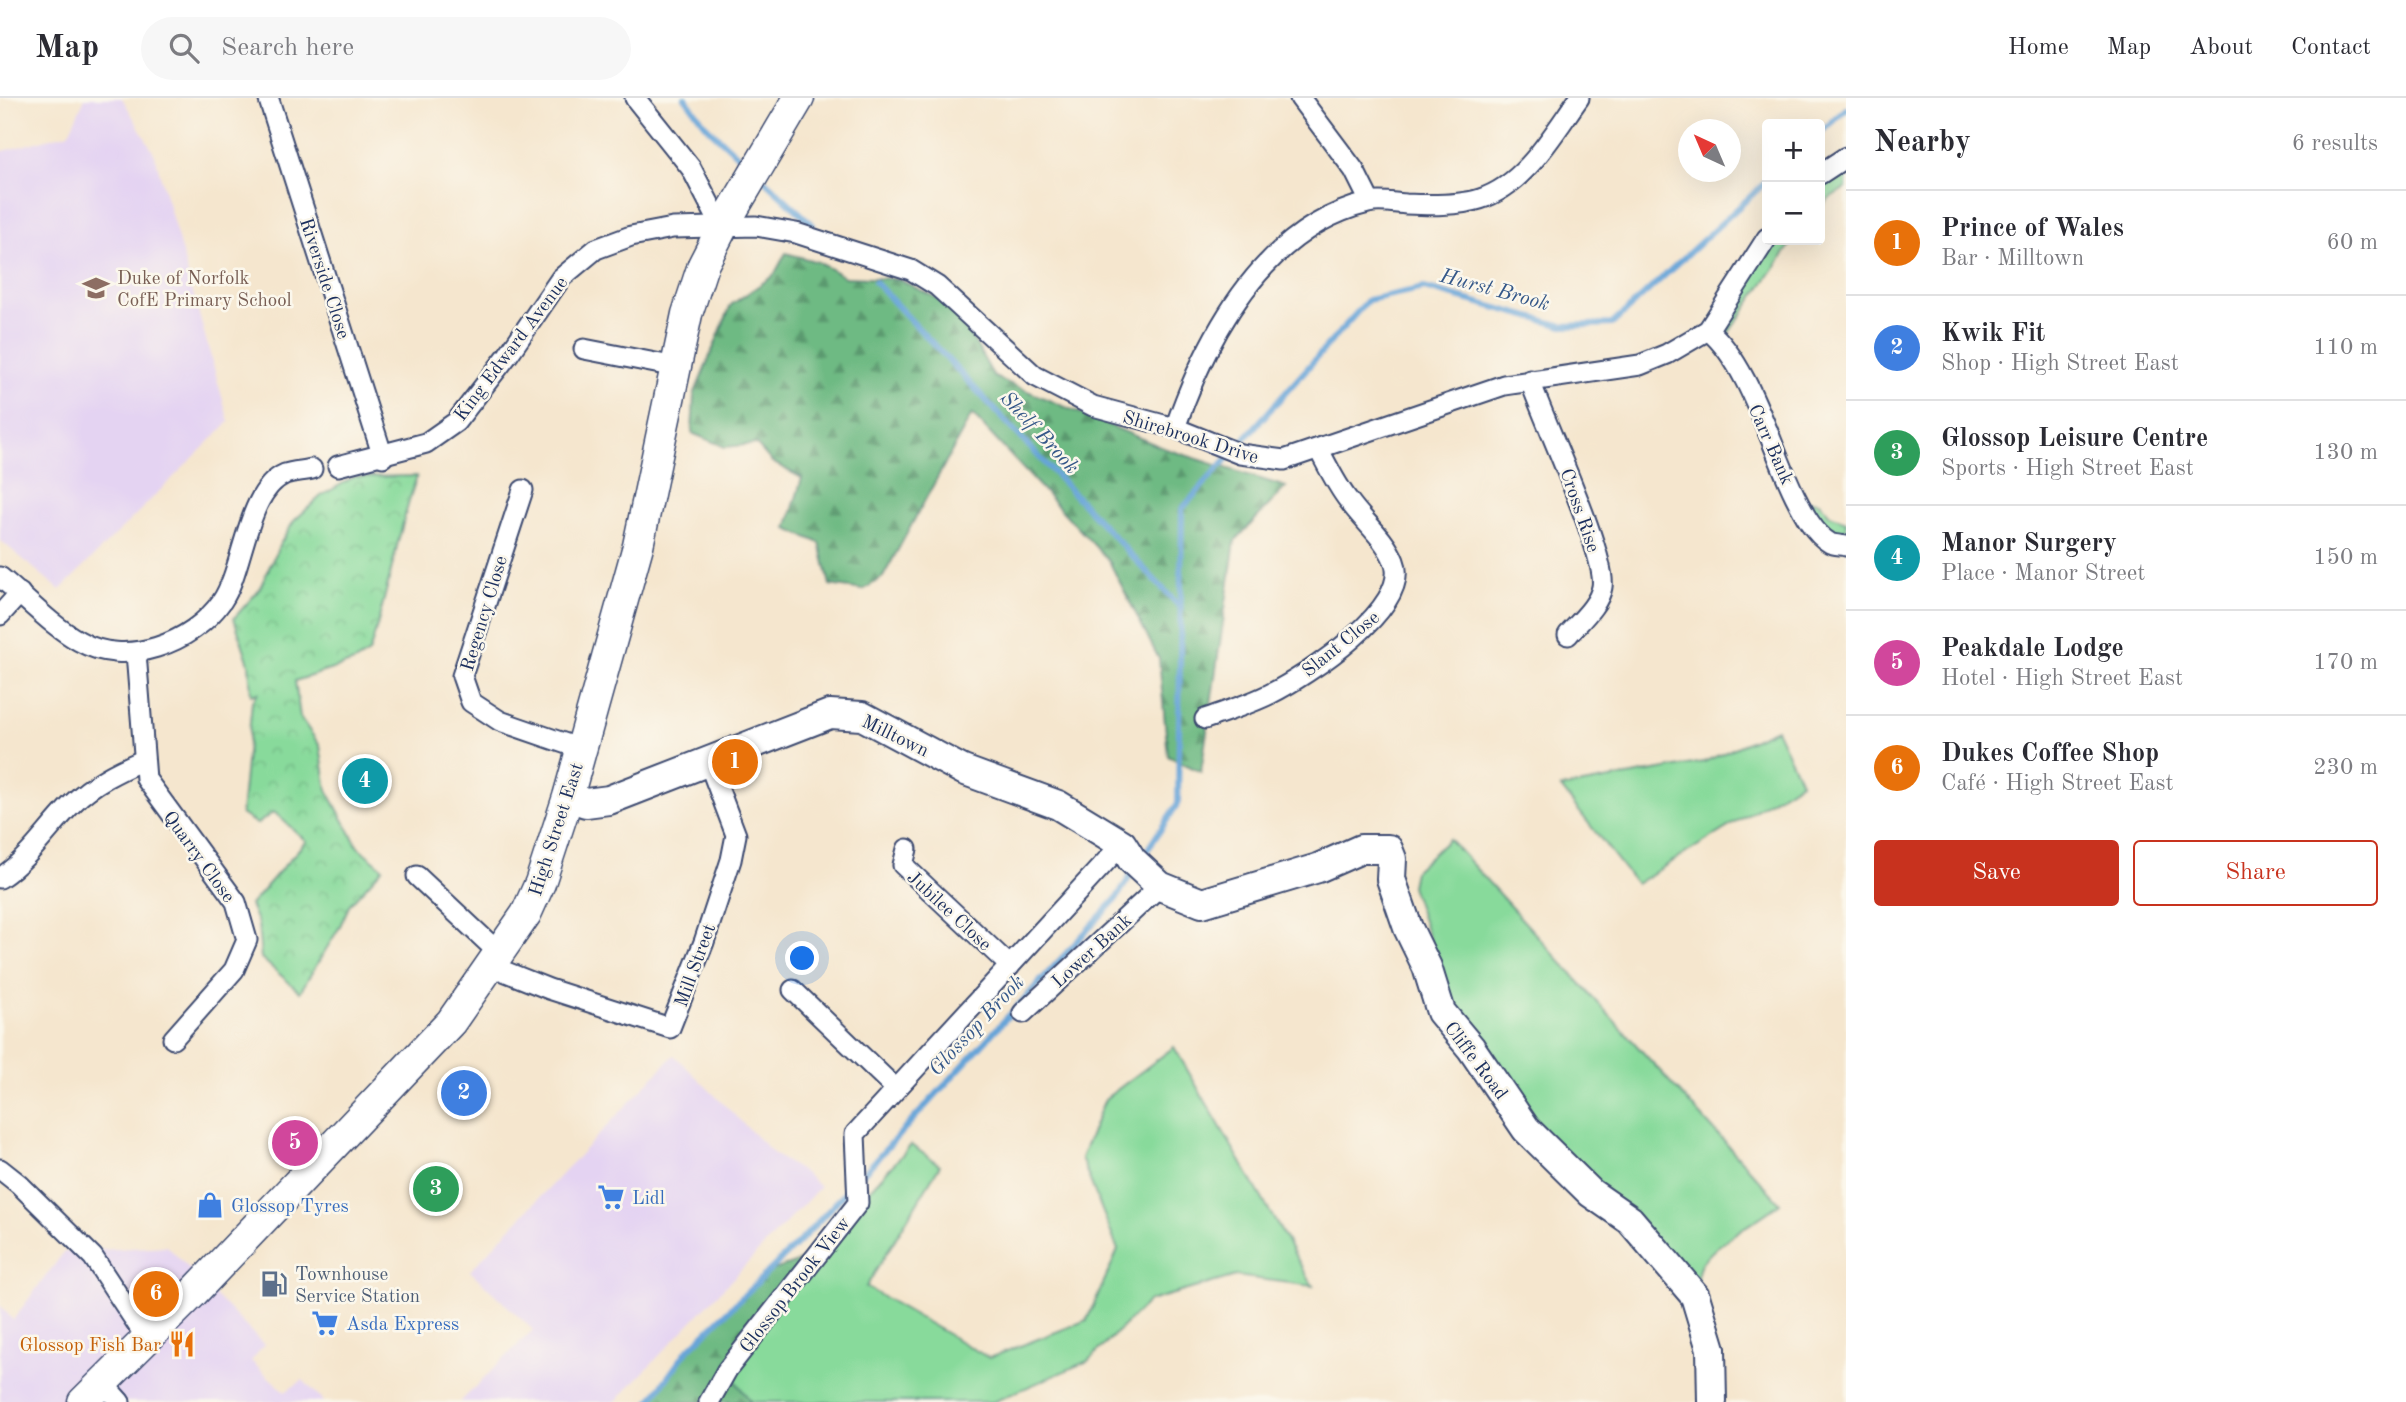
<!DOCTYPE html>
<meta charset="utf-8">
<style>
body{margin:0;font-family:"Old Standard TT",serif;background:#f7f7f7;color:#2b2b33}
.controls{position:absolute;right:21px;top:21px;display:grid;overflow:hidden;border-radius:7px;box-shadow:0 7px 28px #0002}
.controls button{width:63px;height:63px;display:grid;place-items:center;padding:0;border:0;border-bottom:2px solid #e1e1e2;background:#fff;color:#2b2b33;font:35px sans-serif}
.compass{position:absolute;left:1678px;top:21px;width:63px;height:63px;border-radius:50%;background:#fff;box-shadow:0 7px 28px #0002;rotate:316deg}
.you{position:absolute;left:803px;top:861px;width:24px;height:24px;margin:-18px;border:5px solid #fff;border-radius:50%;background:#1a73e8;box-shadow:0 0 0 10px #1a73e833}
.badge{display:grid;place-items:center;width:46px;height:46px;border-radius:50%;background:#c8321e;color:#fff;font-size:23px;font-weight:700}
.pin{position:absolute;translate:-50% -50%;border:4px solid #fff;box-shadow:0 2px 7px #0006}
.list{margin:0;padding:0;list-style:none}
h2{display:flex;justify-content:space-between;align-items:center;height:91px;margin:0;padding:0 28px;font-size:30px}
h2 small{font-size:23px;font-weight:400;color:#7c7c81}
.list li{display:grid;grid-template-columns:46px 1fr auto;gap:21px;align-items:center;box-sizing:border-box;height:105px;padding:0 28px;border-top:2px solid #e1e1e2}
.list b{display:block;font-size:26px;white-space:nowrap}
.list p{margin:0;font-size:23px;white-space:nowrap;color:#7c7c81}
.list em{font-size:23px;font-style:normal;color:#7c7c81}
.actions{display:flex;gap:14px;padding:21px 28px}
.actions a{flex:1;padding:16px 0;border:2px solid #c8321e;border-radius:7px;text-align:center;font-size:24px;color:#c8321e}
.actions .main{background:#c8321e;color:#fff}
.icon{flex:none;width:38px;height:38px;fill:none;stroke:currentColor;stroke-width:2;stroke-linecap:round;stroke-linejoin:round}
.map{position:relative;flex:none;width:1846px;height:1304px;overflow:hidden}
header{display:flex;align-items:center;gap:42px;box-sizing:border-box;height:98px;padding:0 35px;background:#fff;border-bottom:2px solid #e1e1e2}
header strong{font-size:33px}
nav{display:flex;gap:38px;margin-inline-start:auto;font-size:24px}
.search{width:490px;height:63px;background:#f7f7f7;display:flex;align-items:center;gap:18px;box-sizing:border-box;padding:0 24px;border-radius:38px;color:#7c7c81;font-size:26px}
main{display:flex}
aside{flex:1;background:#fff}
.map>svg:first-child{display:block}
</style>
<header>
<strong>Map</strong>
<div class="search"><svg class="icon" aria-label="search" viewBox="0 0 24 24"><circle cx="10" cy="10" r="6"/><path d="M15 15l6 6"/></svg>Search here</div>
<nav><a>Home</a><a>Map</a><a>About</a><a>Contact</a></nav>
</header>
<main>
<div class="map">
<svg width="1846" height="1304" viewBox="0 0 1846 1304">
<defs>
<pattern id="forest-firs" width="22" height="20" patternUnits="userSpaceOnUse" patternTransform="scale(1.75)"><rect width="22" height="20" fill="#6eba83"/><path d="M5 1l3.5 6h-7zM16 11l3.5 6h-7z" fill="#5a986e"/></pattern>
<pattern id="park-crowns" width="20" height="18" patternUnits="userSpaceOnUse" patternTransform="scale(1.75)"><rect width="20" height="18" fill="#88da9b"/><path d="M2 6a3 3 0 1 1 6 0M12 15a3 3 0 1 1 6 0" fill="none" stroke="#75bb88"/></pattern>
</defs>
<rect width="100%" height="100%" fill="#fbf7ec"/>
<filter id="ink" filterUnits="userSpaceOnUse"><feTurbulence type="fractalNoise" baseFrequency=".0143" numOctaves="2"/><feDisplacementMap in="SourceGraphic" scale="14" xChannelSelector="R" yChannelSelector="G"/><feConvolveMatrix kernelMatrix="1 2 1 2 8 2 1 2 1" color-interpolation-filters="sRGB"/></filter>
<filter id="wash" filterUnits="userSpaceOnUse"><feTurbulence type="fractalNoise" baseFrequency=".00686" numOctaves="4" result="noise"/><feDisplacementMap in="SourceGraphic" scale="28" xChannelSelector="R" yChannelSelector="G"/><feGaussianBlur stdDeviation="1.57" result="paint"/><feColorMatrix in="noise" values="0 0 0 0 0 0 0 0 0 0 0 0 0 0 0 0 0 1.4 0 .05"/><feComposite in="paint" operator="in"/></filter>
<g filter="url(#wash)">
<rect width="100%" height="100%" fill="#f5e6ce"/>
<g fill="#e4d3f2">
<polygon points="85,0 122,0 154,55 229,324 60,492 0,442 0,54 69,35"/>
<polygon points="674,957 775,1057 806,1076 820,1089 615,1304 460,1304 533,1232 470,1173"/>
<polygon points="167,1148 264,1247 251,1263 285,1294 303,1282 324,1304 0,1304 0,1207 13,1222 64,1154"/>
</g>
<g fill="#88da9b" stroke="#52847c" stroke-width="2">
<polygon points="1846,59 1846,90 1829,100 1820,111 1820,76"/>
<polygon points="1767,142 1794,142 1722,244 1708,232"/>
<polygon points="1797,402 1819,404 1830,417 1846,423 1846,448 1831,445"/>
<polygon points="1776,631 1801,684 1636,786 1561,690 1704,664"/>
<path d="M1449,741L1780,1105C1756,1125 1721,1139 1702,1165C1698,1170 1697,1179 1696,1186L1554,1046L1453,911L1411,788L1414,773Z"/>
<polygon points="1174,949 1313,1188 1236,1178 1149,1203 1088,1263 993,1304 751,1304 727,1272 806,1161 911,1047 940,1067 866,1189 989,1260 1087,1222 1118,1152 1081,1060 1105,1001"/>
</g>
<g fill="url(#forest-firs)" stroke="#447470" stroke-width="2">
<polygon points="786,155 818,164 845,179 898,181 945,204 973,241 994,279 1166,351 1286,389 1235,443 1201,674 1168,658 1159,561 1109,463 972,316 883,479 863,492 830,487 820,445 787,431 802,380 772,364 756,346 725,349 692,335 694,297 731,207 774,177"/>
<polygon points="806,1161 727,1272 751,1304 650,1304 686,1254 768,1174"/>
</g>
<path fill="url(#park-crowns)" stroke="#52847c" stroke-width="2" d="M417,378C397,436 388,496 369,555L354,564L295,583L300,619L320,648L327,692L358,749L383,770L350,806L339,830L300,894L261,860L258,826L250,807L306,743L274,714L257,726L241,716L252,604L258,595L251,597L249,566L234,520L259,492L279,448L294,423L321,398L354,379Z"/>
<g fill="none" stroke-linecap="round" stroke-linejoin="round">
<g stroke="#66a4d8" stroke-width="6">
<polyline points="685,0 708,30 748,67"/>
<polyline points="1820,35 1846,11"/>
<polyline points="761,79 813,127"/>
<polyline points="875,184 1180,509"/>
<polyline points="1142,760 1178,705 1182,411 1368,202 1424,190 1563,228 1612,226 1767,83"/>
<polyline points="862,1077 1116,801 1134,772"/>
<polyline points="650,1304 686,1254 805,1138 852,1087"/>
</g>
</g>
</g>
<g filter="url(#ink)">
<g fill="none" stroke-linecap="round" stroke-linejoin="round">
<g stroke="#3c4a6f" stroke-width="23">
<g id="street">
<polyline points="635,0 691,70 722,130"/>
<polyline points="1300,0 1354,72 1370,104"/>
<polyline points="269,2 383,359"/>
<polyline points="1820,76 1846,59"/>
<path d="M1708,232C1750,267 1770,348 1795,398C1803,414 1814,436 1830,445C1834,447 1842,447 1846,448"/>
<polyline points="584,251 676,269"/>
<path d="M1530,282C1542,319 1608,459 1602,489C1599,507 1580,523 1568,537"/>
<path d="M1175,330C1207,238 1264,130 1368,105C1379,102 1394,105 1406,106C1428,107 1458,108 1480,101C1525,87 1553,36 1579,0"/>
<polyline points="338,368 426,345 456,324 508,257 561,180 596,151 631,138 673,130 756,128 796,135 911,172 937,188 1035,278 1093,308 1175,330 1240,356 1284,362 1504,287 1640,267 1667,256 1708,232 1767,140"/>
<polyline points="523,392 462,578 471,604 500,623 581,651"/>
<path d="M0,479C26,500 49,526 79,543C125,570 192,546 222,503C244,471 246,393 285,376C293,373 304,373 312,371"/>
<polyline points="0,517 20,495"/>
<polyline points="136,555 146,681 236,804 247,842 234,872 173,941"/>
<path d="M1205,621C1227,613 1250,606 1270,596C1306,578 1413,509 1394,463C1385,440 1363,423 1349,403C1337,388 1328,369 1319,352"/>
<polyline points="907,751 903,767 1010,868"/>
<polyline points="417,778 499,855"/>
<path d="M0,780C29,761 48,730 73,705C93,685 118,673 143,662"/>
<polyline points="491,868 549,891 670,930 704,844 731,762 736,737 708,663"/>
<polyline points="793,892 896,991"/>
<polyline points="1023,915 1160,788"/>
<polyline points="0,1071 19,1086 93,1159 147,1241"/>
<polyline points="103,1285 120,1304"/>
<polyline points="709,1304 727,1272 858,1105 855,1036 1122,746"/>
</g>
</g>
<g stroke="#3c4a6f" stroke-width="32">
<polyline id="secondary" points="568,699 586,705 609,702 830,616 862,618 963,672 1058,707 1122,746 1132,762 1160,788 1202,805 1318,770 1361,751 1388,751 1392,761 1391,781 1408,830 1427,869 1441,914 1471,950 1526,1031 1591,1095 1630,1122 1695,1198 1711,1251 1712,1304"/>
</g>
<g stroke="#3c4a6f" stroke-width="33">
<polyline id="primary" points="83,1304 193,1195 451,924 526,816 540,785 568,699 638,448 687,216 703,167 722,130 799,0"/>
</g>
<use href="#street" stroke="#fff" stroke-width="19"/>
<use href="#secondary" stroke="#fff" stroke-width="28"/>
<use href="#primary" stroke="#fff" stroke-width="30"/>
</g>
</g>
<defs>
<g id="school-bare" transform="scale(2.1)"><path d="M0-5L7-2L0 1L-7-2ZM-4 1L0 2.5L4 1V4Q0 6-4 4Z" fill="#8d6e63" stroke="#fbf7ec" stroke-width="2.5" paint-order="stroke"/></g>
<g id="supermarket-bare" transform="scale(2.1)"><path d="M-6-5.5h2.5l.6 2H6L4.5 2H-2.5L-4.4-4H-6ZM-1.5 3.2a1.3 1.3 0 1 0 .1 0ZM3 3.2a1.3 1.3 0 1 0 .1 0Z" fill="#3f7fe0" stroke="#fbf7ec" stroke-width="2.5" paint-order="stroke"/></g>
<g id="shop-bare" transform="scale(2.1)"><path d="M-5-2.5h2.3a2.7 3.5 0 0 1 5.4 0H5L5.5 6h-11ZM-1.5-2.5h3a1.5 2.3 0 0 0-3 0Z" fill="#3f7fe0" stroke="#fbf7ec" stroke-width="2.5" paint-order="stroke"/></g>
<g id="fuel-bare" transform="scale(2.1)"><path d="M-5.5-6h7V0h2V4h1.3V-2.5L3-4.5l.8-.8L6-3V5H2.5V1h-1V6h-7ZM-4.2-4.7v3.2H.2V-4.7Z" fill="#5c6f8a" stroke="#fbf7ec" stroke-width="2.5" paint-order="stroke"/></g>
<g id="restaurant-bare" transform="scale(2.1)"><path d="M-5-6h1v4h1v-4h1v4h1v-4h1v5L-1.5 .5V6h-2V.5L-5-1ZM5-6V6H3V1.5H1.5Q1.5-4 5-6Z" fill="#e8710a" stroke="#fbf7ec" stroke-width="2.5" paint-order="stroke"/></g>
</defs>
<g fill-rule="evenodd">
<use href="#school-bare" x="96" y="190"/>
<use href="#supermarket-bare" x="611" y="1099"/>
<use href="#shop-bare" x="210" y="1107"/>
<use href="#fuel-bare" x="274" y="1186"/>
<use href="#supermarket-bare" x="325" y="1225"/>
<use href="#restaurant-bare" x="182" y="1246"/>
</g>
<g text-anchor="middle" stroke-width="5" stroke-linejoin="round" paint-order="stroke">
<g font-size="19" fill="#785e54" stroke="#fbf7ec" text-anchor="start">
<text x="117" y="186">Duke of Norfolk<tspan x="117" dy="22">CofE Primary School</tspan></text>
</g>
<g font-size="19" fill="#1b2f5e" stroke="#fbf7ec">
<text transform="translate(326 180) rotate(72)" y="7">Riverside Close</text>
<text transform="translate(510 250) rotate(-53)" y="7">King Edward Avenue</text>
<text transform="translate(1191 338) rotate(17)" y="7">Shirebrook Drive</text>
<text transform="translate(1772 346) rotate(66)" y="7">Carr Bank</text>
<text transform="translate(1581 412) rotate(71)" y="7">Cross Rise</text>
<text transform="translate(483 515) rotate(-73)" y="7">Regency Close</text>
<text transform="translate(1340 545) rotate(-39)" y="7">Slant Close</text>
<text transform="translate(896 637) rotate(26)" y="7">Milltown</text>
<text transform="translate(555 731) rotate(-72)" y="7">High Street East</text>
<text transform="translate(200 758) rotate(54)" y="7">Quarry Close</text>
<text transform="translate(950 812) rotate(43)" y="7">Jubilee Close</text>
<text transform="translate(1091 852) rotate(-42)" y="7">Lower Bank</text>
<text transform="translate(694 867) rotate(-70)" y="7">Mill Street</text>
<text transform="translate(1477 962) rotate(53)" y="7">Cliffe Road</text>
<text transform="translate(794 1186) rotate(-52)" y="7">Glossop Brook View</text>
</g>
<g font-size="19" fill="#366cbe" stroke="#fbf7ec" text-anchor="start">
<text x="632" y="1106">Lidl</text>
<text x="231" y="1114">Glossop Tyres</text>
<text x="346" y="1232">Asda Express</text>
</g>
<g font-size="19" fill="#4e5e75" stroke="#fbf7ec" text-anchor="start">
<text x="295" y="1182">Townhouse<tspan x="295" dy="22">Service Station</tspan></text>
</g>
<g font-size="19" fill="#c56008" stroke="#fbf7ec" text-anchor="end">
<text x="161" y="1253">Glossop Fish Bar</text>
</g>
<g font-size="21" font-style="italic" fill="#355889" stroke="#fbf7ec">
<text transform="translate(1495 191) rotate(15)" y="7">Hurst Brook</text>
<text transform="translate(1040 334) rotate(47)" y="7">Shelf Brook</text>
<text transform="translate(976 927) rotate(-47)" y="7">Glossop Brook</text>
</g>
</g>
</svg>
<div class="controls">
<button>+</button>
<button>−</button>
</div>
<svg class="compass" viewBox="-18 -18 36 36"><path d="M0-13l5 13h-10z" fill="#e53935"/><path d="M0 13l5-13h-10z" fill="#7c7c81"/></svg>
<div class="you"></div>
<div class="pin badge" style="left:735px;top:664px;background:#e8710a">1</div>
<div class="pin badge" style="left:464px;top:995px;background:#3f7fe0">2</div>
<div class="pin badge" style="left:436px;top:1091px;background:#2e9e5b">3</div>
<div class="pin badge" style="left:365px;top:683px;background:#0f9aa8">4</div>
<div class="pin badge" style="left:295px;top:1045px;background:#d1479c">5</div>
<div class="pin badge" style="left:156px;top:1196px;background:#e8710a">6</div>
</div>
<aside>
<h2>Nearby<small>6 results</small></h2>
<ul class="list">
<li><span class="badge" style="background:#e8710a">1</span><div><b>Prince of Wales</b><p>Bar · Milltown</p></div><em>60 m</em></li>
<li><span class="badge" style="background:#3f7fe0">2</span><div><b>Kwik Fit</b><p>Shop · High Street East</p></div><em>110 m</em></li>
<li><span class="badge" style="background:#2e9e5b">3</span><div><b>Glossop Leisure Centre</b><p>Sports · High Street East</p></div><em>130 m</em></li>
<li><span class="badge" style="background:#0f9aa8">4</span><div><b>Manor Surgery</b><p>Place · Manor Street</p></div><em>150 m</em></li>
<li><span class="badge" style="background:#d1479c">5</span><div><b>Peakdale Lodge</b><p>Hotel · High Street East</p></div><em>170 m</em></li>
<li><span class="badge" style="background:#e8710a">6</span><div><b>Dukes Coffee Shop</b><p>Café · High Street East</p></div><em>230 m</em></li>
</ul>
<div class="actions"><a class="main">Save</a><a>Share</a></div>
</aside>
</main>
